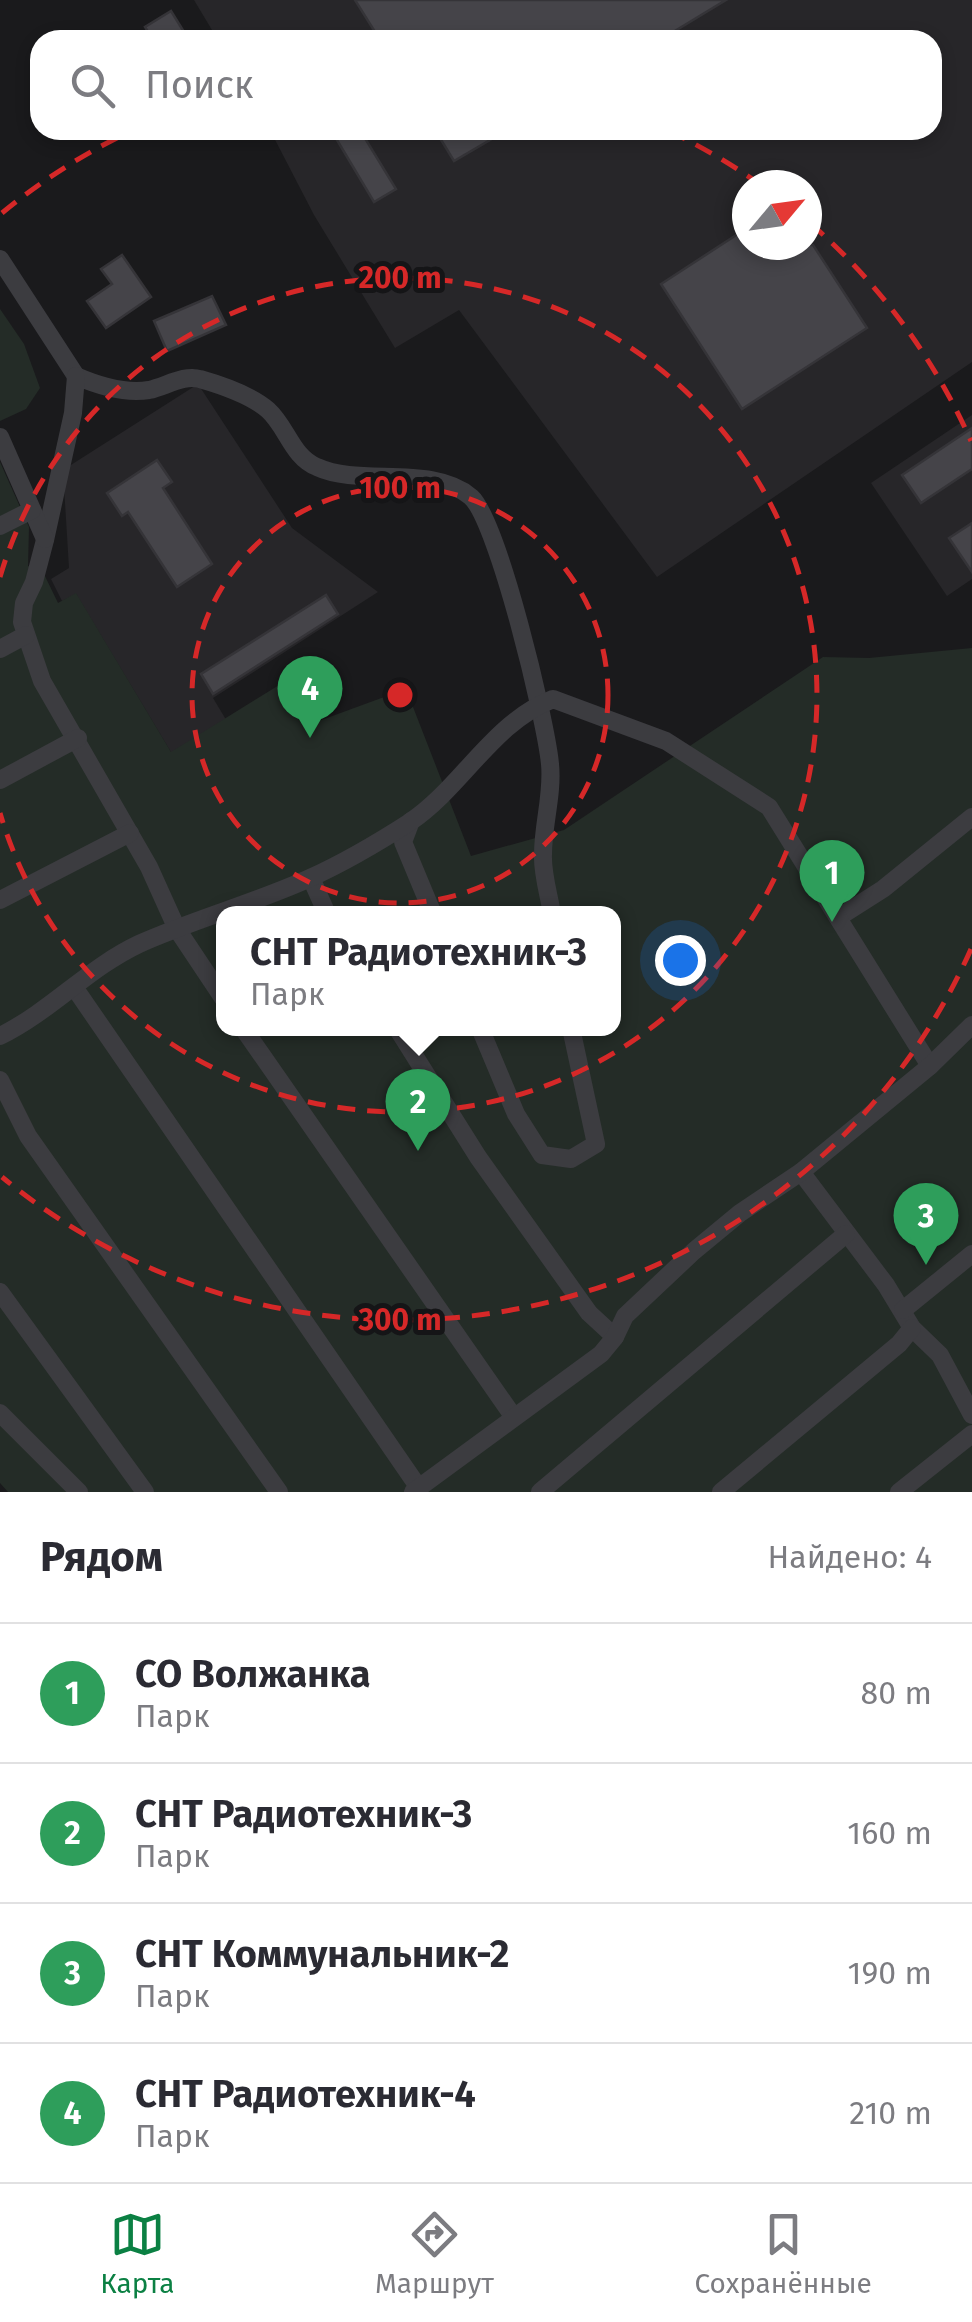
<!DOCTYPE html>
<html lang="ru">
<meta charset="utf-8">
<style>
body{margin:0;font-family:"Fira Sans",sans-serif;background:#f2f2f3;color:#2b2b33}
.compass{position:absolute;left:732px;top:170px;width:90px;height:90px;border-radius:50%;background:#fff;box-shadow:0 5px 15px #0003;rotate:61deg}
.you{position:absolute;left:680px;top:960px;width:35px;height:35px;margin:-25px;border:8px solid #fff;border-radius:50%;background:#1a73e8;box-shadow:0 0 0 15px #1a73e833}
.badge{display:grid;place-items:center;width:65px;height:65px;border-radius:50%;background:#0b8043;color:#fff;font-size:32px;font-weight:700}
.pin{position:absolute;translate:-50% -82px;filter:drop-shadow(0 2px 5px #0008)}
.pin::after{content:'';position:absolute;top:52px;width:35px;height:30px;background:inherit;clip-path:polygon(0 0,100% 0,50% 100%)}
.popup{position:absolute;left:216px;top:906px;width:405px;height:130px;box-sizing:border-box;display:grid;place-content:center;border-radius:20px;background:#fff;filter:drop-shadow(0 2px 8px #0005);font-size:32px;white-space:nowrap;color:#7c7c81}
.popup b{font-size:38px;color:#2b2b33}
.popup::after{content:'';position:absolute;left:50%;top:100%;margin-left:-20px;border:20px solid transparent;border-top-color:#fff}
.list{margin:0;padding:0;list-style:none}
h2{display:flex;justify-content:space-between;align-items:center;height:130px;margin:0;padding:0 40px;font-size:42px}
h2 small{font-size:32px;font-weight:400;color:#7c7c81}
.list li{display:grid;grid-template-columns:65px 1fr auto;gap:30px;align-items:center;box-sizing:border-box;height:140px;padding:0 40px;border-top:2px solid #e1e1e2}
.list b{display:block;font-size:38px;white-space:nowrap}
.list p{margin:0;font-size:32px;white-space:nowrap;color:#7c7c81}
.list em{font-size:32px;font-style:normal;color:#7c7c81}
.icon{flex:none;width:55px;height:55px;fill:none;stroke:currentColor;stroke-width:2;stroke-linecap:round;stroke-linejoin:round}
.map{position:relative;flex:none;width:972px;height:1492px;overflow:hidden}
.search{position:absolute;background:#fff;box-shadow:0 5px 15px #0003;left:30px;right:30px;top:30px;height:110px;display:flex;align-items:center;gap:25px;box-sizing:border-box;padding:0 35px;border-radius:30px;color:#7c7c81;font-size:38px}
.sheet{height:690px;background:#fff}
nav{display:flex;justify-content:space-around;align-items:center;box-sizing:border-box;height:140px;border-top:2px solid #e1e1e2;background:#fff;font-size:28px;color:#7c7c81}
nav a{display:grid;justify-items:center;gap:5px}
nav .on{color:#0b8043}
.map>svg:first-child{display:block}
</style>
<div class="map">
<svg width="972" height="1492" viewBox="0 0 972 1492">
<rect width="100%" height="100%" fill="#1a1a1c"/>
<g fill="#272629" fill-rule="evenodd">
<path d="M194,0H972V362L657,577L459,310L395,348L314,215L270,130H932V40H218ZM747,185H807V245H747Z"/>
<polygon points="198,384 292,528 378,592 213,698 249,758 195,792 76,594 62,601 51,579 69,568 63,470"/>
<polygon points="972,415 972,579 947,596 871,483"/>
</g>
<g fill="#242c27" fill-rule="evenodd">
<polygon points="0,309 24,344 40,388 26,409 0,421"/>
<path d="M0,462L29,527L28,566L43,572L58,603L76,593L171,752L284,682L316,722L406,689L471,856L564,830L823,657L869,658L972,648V1492H8L0,1483ZM223,914H613V1028H223Z"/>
</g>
<g fill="#454449" stroke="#353438" stroke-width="2.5">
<polygon points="355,0 726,0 660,40 380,40"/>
<polygon points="171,11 189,40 153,40 145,27"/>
<polygon points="331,130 360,130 396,189 374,202"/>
<polygon points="435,130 507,130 454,161"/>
<polygon points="747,228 747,245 813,245 867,328 742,409 661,284"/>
<polygon points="122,255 151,297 106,328 87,301 112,284 101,269"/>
<polygon points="212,296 226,325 167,351 154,321"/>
<polygon points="972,428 972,469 921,503 902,475"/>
<polygon points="157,460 172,482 163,488 212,564 177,587 128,512 122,516 107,493"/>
<polygon points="972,523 972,572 949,538"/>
<polygon points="326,595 338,614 213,694 201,674"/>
</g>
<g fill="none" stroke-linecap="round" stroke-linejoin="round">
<g stroke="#3c3c40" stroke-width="18">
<polyline points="0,259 76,376"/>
<path d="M76,376C99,386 124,394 149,390C165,387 184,374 200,379C221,385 252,396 268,410C287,427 292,457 317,467C360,487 432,464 471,497C498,521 546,721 550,764C553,794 543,824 543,854C542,873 549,895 552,914"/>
<polyline points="76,376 73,413 45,540 34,582 24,603 22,622 42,681 149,867 177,929 223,998"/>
<polyline points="0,437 45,539"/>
<polyline points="0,526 32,510"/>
<polyline points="0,649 26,635"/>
<polyline points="0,780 78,738"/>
<polyline points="411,821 403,842 433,914"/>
<polyline points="311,878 327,914"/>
<polyline points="0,900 130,833"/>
<polyline points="839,917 883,889 972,817"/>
<polyline points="74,987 419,1488"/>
<polyline points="243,1028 513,1416"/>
<polyline points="397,1028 478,1157 589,1313 615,1337"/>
<polyline points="480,1028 516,1114 542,1155 571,1159 596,1144 571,1028"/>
<path d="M0,1036C51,1011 88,968 139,944C195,919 255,903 310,878C343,863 379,842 410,822C463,786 492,723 553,699L666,741L769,807L930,1066"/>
<polyline points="0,1080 28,1136 279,1492"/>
<polyline points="801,1172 886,1285 912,1328 940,1355 972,1415"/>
<polyline points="0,1292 145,1492"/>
<polyline points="903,1310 972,1254"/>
<polyline points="0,1413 79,1492"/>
<polyline points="413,1492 601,1354 615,1337 625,1316 694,1251 740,1213 801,1172 930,1066 972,1025"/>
<polyline points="540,1492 846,1234"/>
<polyline points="721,1492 899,1344 912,1328"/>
<polyline points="899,1492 972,1434"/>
</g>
</g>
<g fill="none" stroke="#d62828" stroke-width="5" stroke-dasharray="18 12">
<circle cx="400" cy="695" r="208"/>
<path d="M0 577A417 417 0 1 1 0 813"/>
<path d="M971 949A625 625 0 0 1 2 1177M2 213A625 625 0 0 1 131 131M669 131A625 625 0 0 1 758 183M810 223A625 625 0 0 1 971 441"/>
</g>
<circle cx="400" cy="695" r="15" fill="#d62828" stroke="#151517" stroke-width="5"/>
<g font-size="30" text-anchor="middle" font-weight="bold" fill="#d62828" stroke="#151517" stroke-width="10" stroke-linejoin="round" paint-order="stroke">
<text x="400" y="288">200 m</text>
<text x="400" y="498">100 m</text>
<text x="400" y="1330">300 m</text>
</g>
</svg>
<svg class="compass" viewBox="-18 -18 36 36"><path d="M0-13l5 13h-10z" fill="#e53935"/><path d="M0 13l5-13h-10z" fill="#7c7c81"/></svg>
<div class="you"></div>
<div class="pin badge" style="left:832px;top:922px;background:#2e9e5b">1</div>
<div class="pin badge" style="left:418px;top:1151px;background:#2e9e5b">2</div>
<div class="popup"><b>СНТ Радиотехник-3</b>Парк</div>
<div class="pin badge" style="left:926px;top:1265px;background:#2e9e5b">3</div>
<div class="pin badge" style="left:310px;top:738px;background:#2e9e5b">4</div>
<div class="search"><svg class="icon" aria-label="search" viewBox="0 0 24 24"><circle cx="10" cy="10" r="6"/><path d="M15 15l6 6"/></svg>Поиск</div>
</div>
<section class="sheet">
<h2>Рядом<small>Найдено: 4</small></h2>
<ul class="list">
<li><span class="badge" style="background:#2e9e5b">1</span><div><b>СО Волжанка</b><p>Парк</p></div><em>80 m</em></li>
<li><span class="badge" style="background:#2e9e5b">2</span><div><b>СНТ Радиотехник-3</b><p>Парк</p></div><em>160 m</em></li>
<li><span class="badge" style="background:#2e9e5b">3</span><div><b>СНТ Коммунальник-2</b><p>Парк</p></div><em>190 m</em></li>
<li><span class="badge" style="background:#2e9e5b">4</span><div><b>СНТ Радиотехник-4</b><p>Парк</p></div><em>210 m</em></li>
</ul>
</section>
<nav>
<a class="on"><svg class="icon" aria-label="map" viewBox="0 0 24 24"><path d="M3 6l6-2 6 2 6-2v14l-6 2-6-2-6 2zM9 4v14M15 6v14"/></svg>Карта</a>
<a><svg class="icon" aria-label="directions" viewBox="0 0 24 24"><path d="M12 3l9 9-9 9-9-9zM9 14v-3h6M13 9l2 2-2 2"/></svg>Маршрут</a>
<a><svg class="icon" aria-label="saved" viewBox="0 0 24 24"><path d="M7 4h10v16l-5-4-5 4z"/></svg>Сохранённые</a>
</nav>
